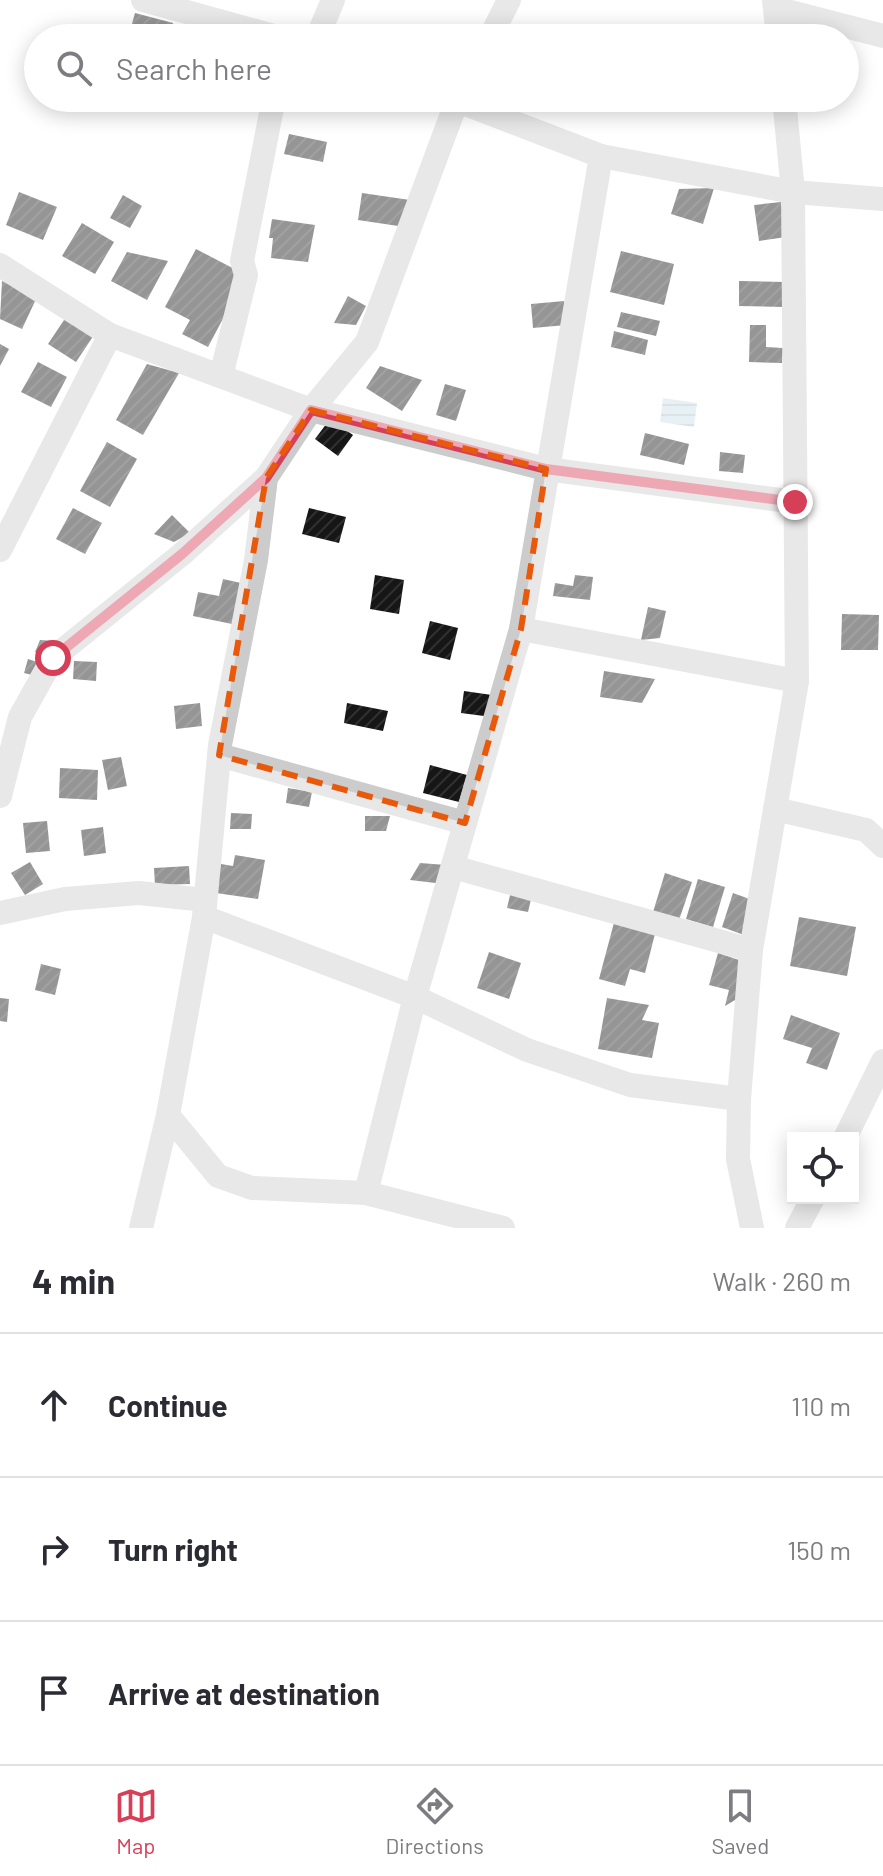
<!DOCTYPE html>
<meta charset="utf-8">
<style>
body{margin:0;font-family:Barlow,sans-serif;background:#f2f2f3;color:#2b2b33}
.controls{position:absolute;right:24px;bottom:24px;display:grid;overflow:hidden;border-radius:0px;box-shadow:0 4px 20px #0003}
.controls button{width:72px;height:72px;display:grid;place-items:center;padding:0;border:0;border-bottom:2px solid #e1e1e2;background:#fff;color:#2b2b33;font:40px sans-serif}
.stop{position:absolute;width:24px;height:24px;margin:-18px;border:6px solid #d73f58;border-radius:50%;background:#fff}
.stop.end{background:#d73f58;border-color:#fff;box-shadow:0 2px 8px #0008}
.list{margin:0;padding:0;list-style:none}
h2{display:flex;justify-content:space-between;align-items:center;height:104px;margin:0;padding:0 32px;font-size:34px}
h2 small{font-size:26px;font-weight:400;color:#7c7c81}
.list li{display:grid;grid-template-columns:52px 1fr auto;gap:24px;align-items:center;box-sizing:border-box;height:144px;padding:0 32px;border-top:2px solid #e1e1e2}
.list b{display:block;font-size:30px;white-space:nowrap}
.list em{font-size:26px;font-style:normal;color:#7c7c81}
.icon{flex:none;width:44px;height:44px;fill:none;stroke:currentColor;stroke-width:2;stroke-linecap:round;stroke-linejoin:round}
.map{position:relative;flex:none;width:883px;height:1228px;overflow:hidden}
.search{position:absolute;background:#fff;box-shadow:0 4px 20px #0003;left:24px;right:24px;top:24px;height:88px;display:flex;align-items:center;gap:20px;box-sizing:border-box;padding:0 28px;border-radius:44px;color:#7c7c81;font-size:30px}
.sheet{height:536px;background:#fff}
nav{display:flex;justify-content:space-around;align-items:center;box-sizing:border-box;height:112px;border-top:2px solid #e1e1e2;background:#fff;font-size:22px;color:#7c7c81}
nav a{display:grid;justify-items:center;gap:4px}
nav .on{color:#d73f58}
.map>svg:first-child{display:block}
</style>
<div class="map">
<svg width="883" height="1228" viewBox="0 0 883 1228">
<defs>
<pattern id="water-rules" width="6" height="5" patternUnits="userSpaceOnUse" patternTransform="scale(2)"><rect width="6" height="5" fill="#cbe0e9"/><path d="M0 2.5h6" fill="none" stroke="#afc0c8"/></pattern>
<pattern id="building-hatch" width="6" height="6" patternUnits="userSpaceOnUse" patternTransform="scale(2)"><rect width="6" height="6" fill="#161616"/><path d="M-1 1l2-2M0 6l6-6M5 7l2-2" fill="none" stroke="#303030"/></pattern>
</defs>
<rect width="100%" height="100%" fill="#fff"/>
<polygon fill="url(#water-rules)" points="663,398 697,403 694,427 660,422"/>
<g fill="url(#building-hatch)">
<polygon points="135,13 173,23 169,38 128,38"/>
<polygon points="306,98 340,98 337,108"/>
<polygon points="289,134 327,142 323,162 284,154"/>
<polygon points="714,188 703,224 671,214 679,189"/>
<polygon points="19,192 57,207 43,240 6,225"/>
<polygon points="362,193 410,200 405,227 358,220"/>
<polygon points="123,195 142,206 130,228 110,218"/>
<polygon points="781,202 786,237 759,241 754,205"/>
<polygon points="272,219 315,225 308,262 271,258 273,238 269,238"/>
<polygon points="82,223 114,242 95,274 62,256"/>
<polygon points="196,249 246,275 208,347 182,334 190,320 165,307"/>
<polygon points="621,251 674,264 664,305 610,292"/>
<polygon points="127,252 168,261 147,300 111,281"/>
<polygon points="2,281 37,297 22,329 0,319"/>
<polygon points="739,281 785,282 784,307 739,306"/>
<polygon points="348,296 366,306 356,325 334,323"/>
<polygon points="564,301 566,325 533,328 531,304"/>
<polygon points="621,312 660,321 656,336 617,327"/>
<polygon points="68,314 96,332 76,362 48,344"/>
<polygon points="750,325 766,325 766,347 783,348 782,363 749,362"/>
<polygon points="614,331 648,340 645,355 611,347"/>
<polygon points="0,344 9,349 0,366"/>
<polygon points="38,362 67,377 51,407 21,392"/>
<polygon points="147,364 179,373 143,435 116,420"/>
<polygon points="380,366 422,380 402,411 366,388"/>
<polygon points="445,384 466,390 456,421 436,415"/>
<polygon points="330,419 353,435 338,456 315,439"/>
<polygon points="645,433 689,444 684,465 640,455"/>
<polygon points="107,442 137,459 110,507 80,491"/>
<polygon points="720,452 745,455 743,473 719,471"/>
<polygon points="73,508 102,523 85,554 56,539"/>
<polygon points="309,508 346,517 339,543 302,534"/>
<polygon points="172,515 190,533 174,542 154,534"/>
<polygon points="375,575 404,580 399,614 370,609"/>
<polygon points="575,575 593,577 590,600 553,596 555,583 573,586"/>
<polygon points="223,579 241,583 232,624 193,616 198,592 219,596"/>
<polygon points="648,607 666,611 660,638 641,640"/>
<polygon points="842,614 879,615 878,650 841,650"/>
<polygon points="430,621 458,628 450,660 422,653"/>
<polygon points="40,640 55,641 47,657 35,652"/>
<polygon points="28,659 40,663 36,676 24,673"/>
<polygon points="74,661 97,662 96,681 73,679"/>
<polygon points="604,671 655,679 642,703 600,697"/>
<polygon points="464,691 492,695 484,716 461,713"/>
<polygon points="200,703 202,726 176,729 174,706"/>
<polygon points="347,703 388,711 383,731 344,723"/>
<polygon points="121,757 127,786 108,790 102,760"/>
<polygon points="430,765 467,775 459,802 423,793"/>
<polygon points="60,768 98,770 97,800 59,798"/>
<polygon points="288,788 312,792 309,807 286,803"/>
<polygon points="231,813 252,814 251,829 230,829"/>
<polygon points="365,816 390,816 386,831 365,831"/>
<polygon points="47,821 50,851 26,853 23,823"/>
<polygon points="103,827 106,853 84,856 81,830"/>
<polygon points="235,855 265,860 258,899 216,893 221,864 233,866"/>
<polygon points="30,862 43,884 25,895 11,873"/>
<polygon points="420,863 446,865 444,884 410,880"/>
<polygon points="189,866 190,884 155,885 154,868"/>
<polygon points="665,873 692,882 679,920 653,912"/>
<polygon points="698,879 725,887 713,927 686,919"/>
<polygon points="511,891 532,895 528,912 507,908"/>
<polygon points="733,893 755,901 744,935 722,927"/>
<polygon points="799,917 856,927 847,976 790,966"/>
<polygon points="615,919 656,930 645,973 630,969 625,986 599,979"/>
<polygon points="489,952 521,963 509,999 477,988"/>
<polygon points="718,953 745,962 740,997 725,1006 729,990 709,985"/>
<polygon points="41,964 61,969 55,995 35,990"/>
<polygon points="0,998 9,999 7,1022 0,1021"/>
<polygon points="607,998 649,1005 642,1020 659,1023 652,1058 598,1049"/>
<polygon points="791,1015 840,1033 827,1070 806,1063 812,1048 783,1039"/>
</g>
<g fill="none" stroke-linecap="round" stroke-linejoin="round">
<g stroke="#ccc" stroke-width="24">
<polyline points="143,0 281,38"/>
<polyline points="774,0 778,38"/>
<polyline points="775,8 883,36"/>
<polyline points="317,38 333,0"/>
<polyline points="490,38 509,0"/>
<polyline points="450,98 601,156 793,192 883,199"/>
<polyline points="0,265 110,335 311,410 546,469 795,502"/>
<polyline points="221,376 246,275 242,261 274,98"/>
<polyline points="0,550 110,335"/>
<polyline points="521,629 797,681"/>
<polyline points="219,755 465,823"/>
<polyline points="0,796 20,717 53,658 182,554 266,478"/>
<polyline points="775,809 866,830 883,846"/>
<polyline points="453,867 751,950"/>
<polyline points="0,913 65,899 139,893 205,900"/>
<polyline points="204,917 415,997 527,1050 630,1085 739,1099"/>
<polyline points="168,1115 218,1176 252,1188 366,1193 503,1228"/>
<polyline points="845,1138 883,1061"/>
<polyline points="366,1193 415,997 521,629 601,156"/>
<polyline points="141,1228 168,1115 204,917 220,745 256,560 266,478 311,410 367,342 458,98"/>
<polyline points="752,1228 738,1159 739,1099 751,950 797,681 793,192 784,98"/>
<polyline points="797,1228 813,1198"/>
</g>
</g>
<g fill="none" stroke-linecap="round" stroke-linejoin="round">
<polyline stroke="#d73f58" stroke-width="10" points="53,658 182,554 266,478 311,410 546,469 795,502"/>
</g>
<path d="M0 0H883V1228H0ZM311,410L546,469L521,629L465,823L219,755L266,478Z" fill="#fff" fill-opacity=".55" fill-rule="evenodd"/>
<path fill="none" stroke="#e8590c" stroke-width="6" stroke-dasharray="16 10" stroke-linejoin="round" d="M311,410L546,469L521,629L465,823L219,755L266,478Z"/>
</svg>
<div class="controls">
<button><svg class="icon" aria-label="locate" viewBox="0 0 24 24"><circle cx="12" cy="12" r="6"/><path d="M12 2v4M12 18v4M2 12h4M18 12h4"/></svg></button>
</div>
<div class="stop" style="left:53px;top:658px"></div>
<div class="stop end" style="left:795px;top:502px"></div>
<div class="search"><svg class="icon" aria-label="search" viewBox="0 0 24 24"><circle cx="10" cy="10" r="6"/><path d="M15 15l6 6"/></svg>Search here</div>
</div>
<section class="sheet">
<h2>4 min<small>Walk · 260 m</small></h2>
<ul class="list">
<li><svg class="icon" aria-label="ahead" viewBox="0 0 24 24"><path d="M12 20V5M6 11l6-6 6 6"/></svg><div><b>Continue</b></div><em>110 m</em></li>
<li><svg class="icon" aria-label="right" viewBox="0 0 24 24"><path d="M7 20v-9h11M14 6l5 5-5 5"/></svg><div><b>Turn right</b></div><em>150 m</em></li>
<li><svg class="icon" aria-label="arrive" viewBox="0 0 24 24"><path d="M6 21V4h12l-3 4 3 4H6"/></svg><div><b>Arrive at destination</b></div></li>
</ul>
</section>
<nav>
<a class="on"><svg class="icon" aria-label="map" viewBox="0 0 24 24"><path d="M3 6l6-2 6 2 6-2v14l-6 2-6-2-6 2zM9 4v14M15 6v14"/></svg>Map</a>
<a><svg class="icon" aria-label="directions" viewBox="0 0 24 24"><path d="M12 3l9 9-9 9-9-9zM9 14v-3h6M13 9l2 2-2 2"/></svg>Directions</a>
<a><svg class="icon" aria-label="saved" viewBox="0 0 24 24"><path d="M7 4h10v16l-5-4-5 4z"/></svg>Saved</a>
</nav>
